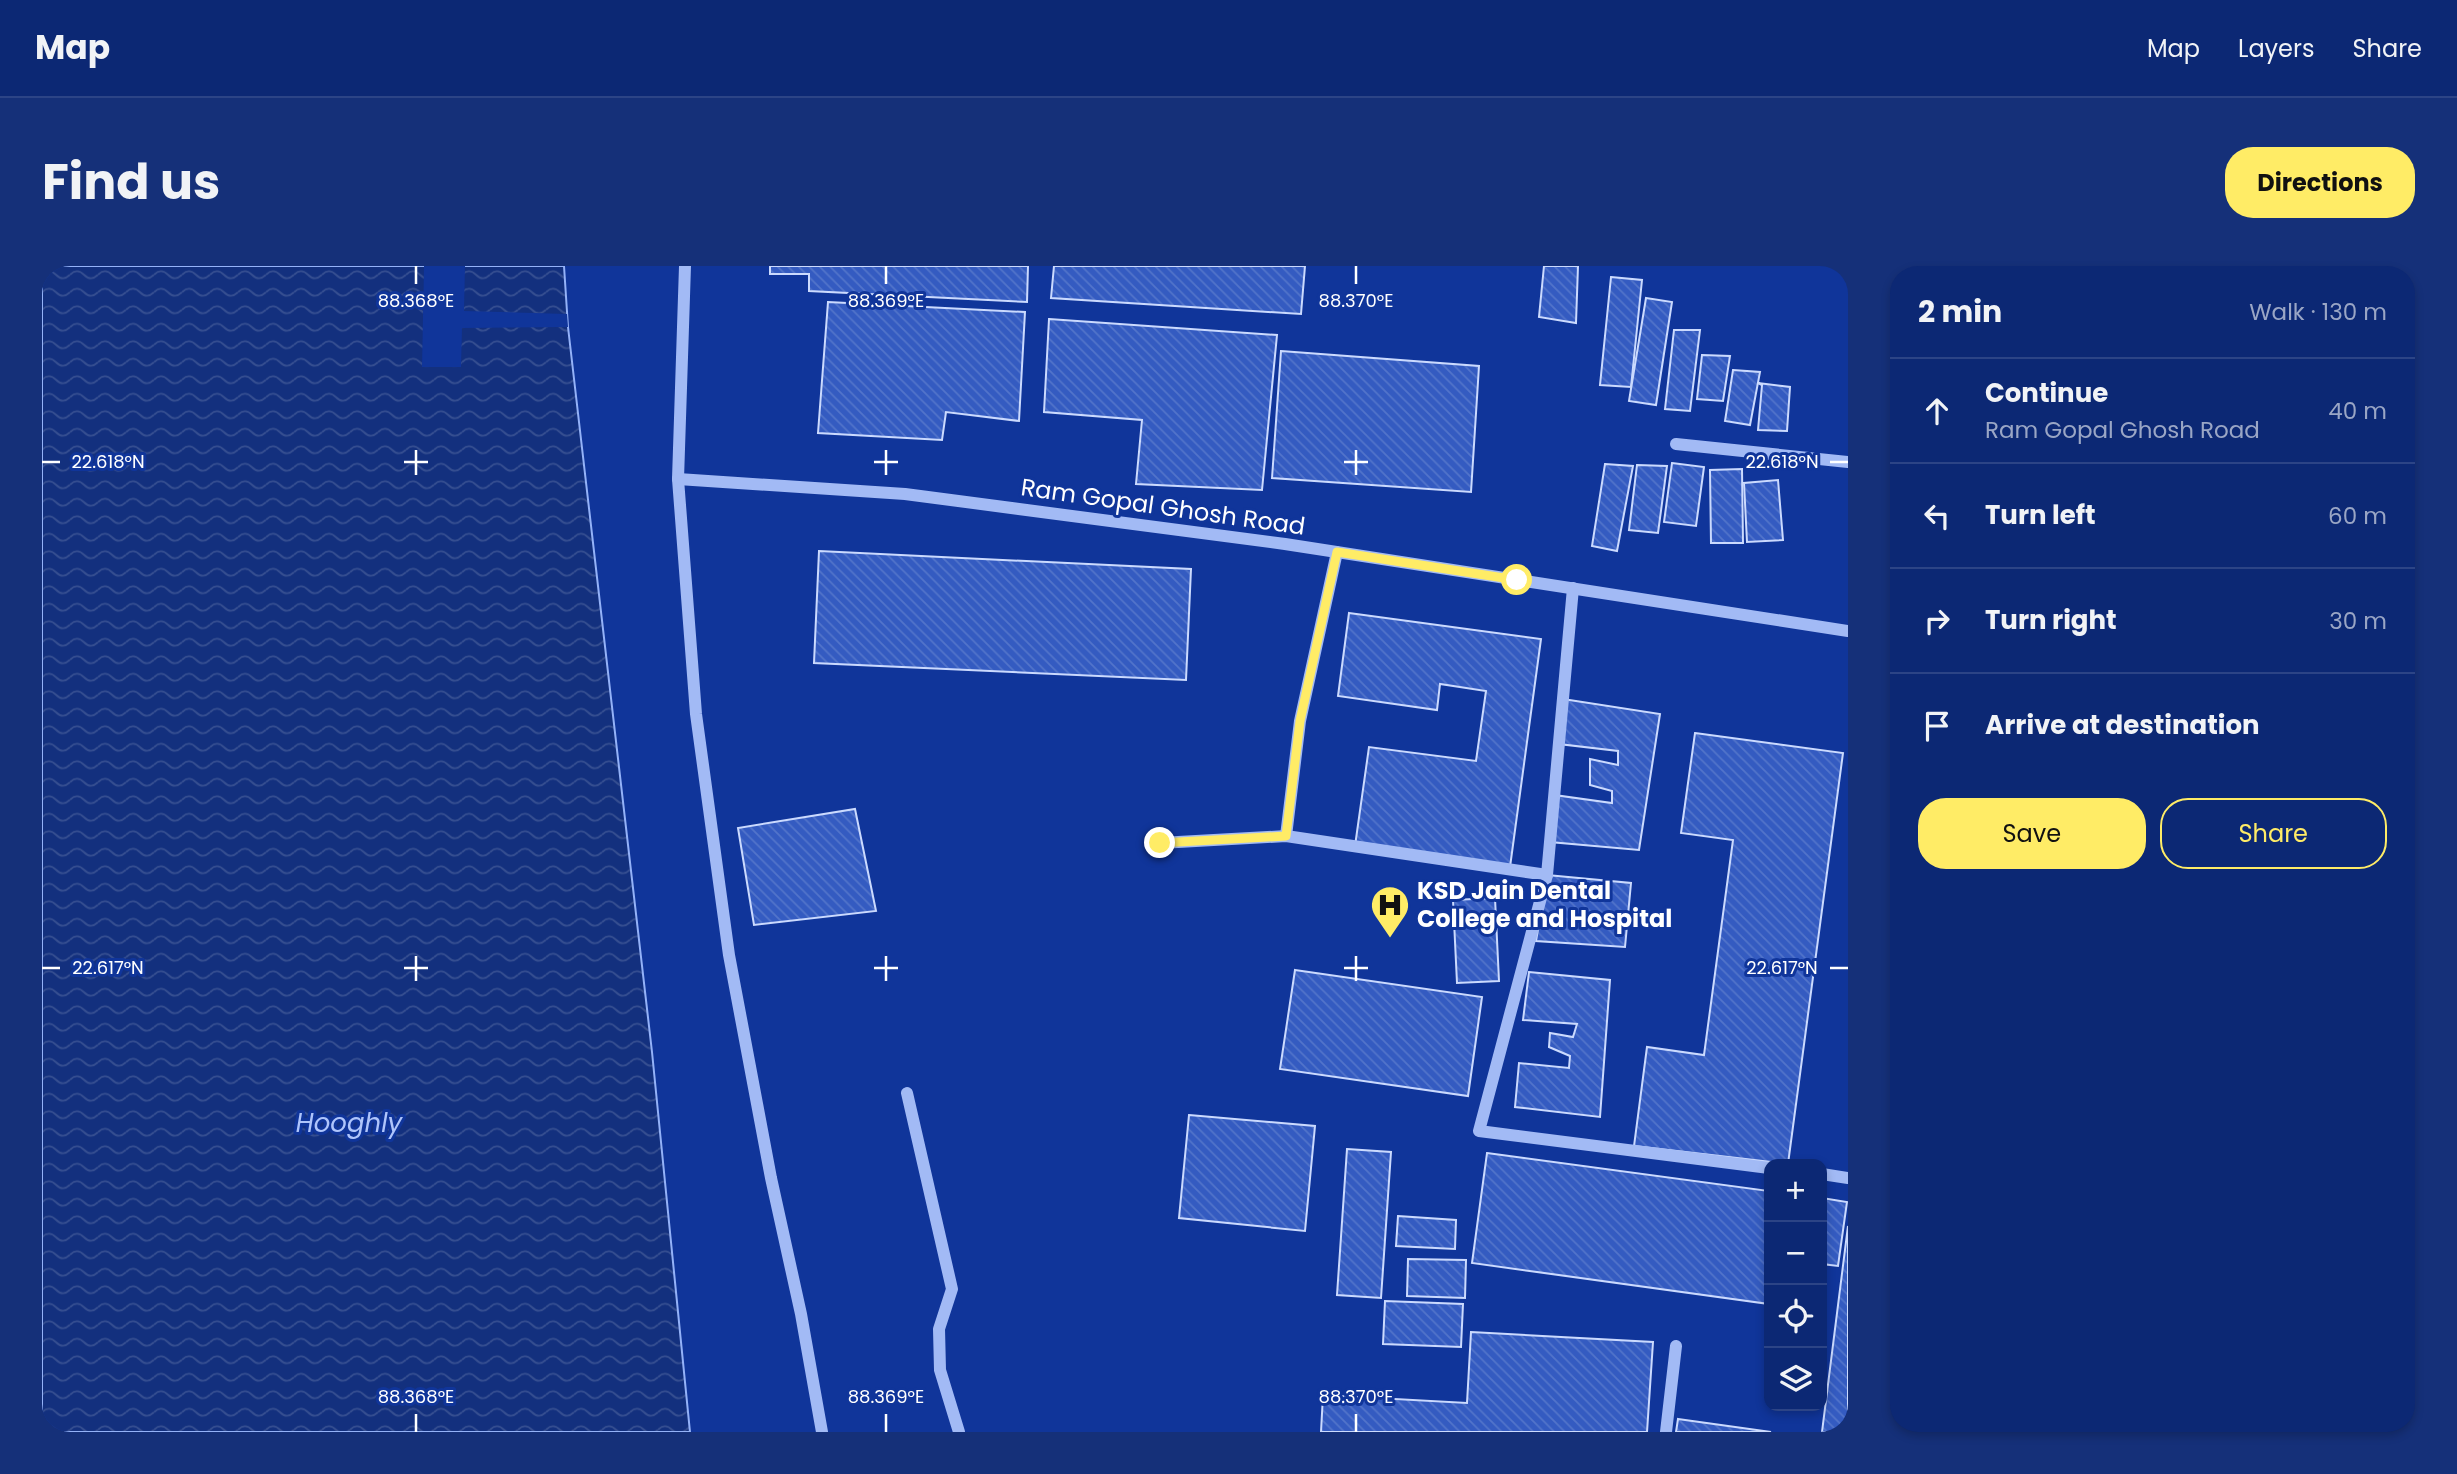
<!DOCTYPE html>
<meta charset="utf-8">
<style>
body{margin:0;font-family:Poppins,sans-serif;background:#153079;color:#f1f3f6}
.controls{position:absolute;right:21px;bottom:21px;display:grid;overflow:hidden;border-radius:14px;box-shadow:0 4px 10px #0003}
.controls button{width:63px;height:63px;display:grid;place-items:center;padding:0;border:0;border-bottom:2px solid #2c4486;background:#0c2874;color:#f1f3f6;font:35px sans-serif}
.stop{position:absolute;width:21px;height:21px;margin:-16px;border:5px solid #ffec66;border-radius:50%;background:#fff}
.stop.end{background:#ffec66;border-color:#fff;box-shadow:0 2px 7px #0008}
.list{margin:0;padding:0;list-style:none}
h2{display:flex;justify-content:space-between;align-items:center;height:91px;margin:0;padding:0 28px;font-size:30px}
h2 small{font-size:23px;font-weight:400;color:#9aa6c5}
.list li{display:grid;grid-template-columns:46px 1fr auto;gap:21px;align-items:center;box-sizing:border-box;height:105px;padding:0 28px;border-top:2px solid #2c4486}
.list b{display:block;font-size:26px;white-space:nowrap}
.list p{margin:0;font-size:23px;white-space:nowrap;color:#9aa6c5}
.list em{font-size:23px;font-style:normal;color:#9aa6c5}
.actions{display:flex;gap:14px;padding:21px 28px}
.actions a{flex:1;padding:16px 0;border:2px solid #ffec66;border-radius:28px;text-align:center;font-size:24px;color:#ffec66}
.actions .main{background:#ffec66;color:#111}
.icon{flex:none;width:38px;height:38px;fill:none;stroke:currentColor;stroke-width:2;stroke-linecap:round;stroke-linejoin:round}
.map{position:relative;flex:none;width:1806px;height:1166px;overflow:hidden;border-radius:28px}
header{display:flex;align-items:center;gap:42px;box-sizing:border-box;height:98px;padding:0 35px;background:#0c2874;border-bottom:2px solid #2c4486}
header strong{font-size:33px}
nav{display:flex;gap:38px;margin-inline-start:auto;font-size:24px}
.intro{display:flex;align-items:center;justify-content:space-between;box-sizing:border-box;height:168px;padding:0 42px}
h1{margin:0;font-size:49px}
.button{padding:18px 32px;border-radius:28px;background:#ffec66;color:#111;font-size:24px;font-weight:700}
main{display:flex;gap:42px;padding:0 42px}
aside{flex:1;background:#0c2874;border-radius:28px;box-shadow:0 4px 10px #0003}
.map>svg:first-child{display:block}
</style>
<header>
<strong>Map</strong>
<nav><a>Map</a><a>Layers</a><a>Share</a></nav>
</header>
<div class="intro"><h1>Find us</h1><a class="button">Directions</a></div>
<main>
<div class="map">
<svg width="1806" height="1166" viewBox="0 0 1806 1166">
<defs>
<pattern id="water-waves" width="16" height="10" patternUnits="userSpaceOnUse" patternTransform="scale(1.75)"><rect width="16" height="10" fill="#13307e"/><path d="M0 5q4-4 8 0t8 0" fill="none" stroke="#364f91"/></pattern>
<pattern id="building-back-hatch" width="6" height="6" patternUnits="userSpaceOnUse" patternTransform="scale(1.75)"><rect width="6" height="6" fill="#345bc1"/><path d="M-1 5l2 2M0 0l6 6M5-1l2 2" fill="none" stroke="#5274ca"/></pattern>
</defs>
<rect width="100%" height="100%" fill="#10359a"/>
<polygon fill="url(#water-waves)" stroke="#94b2f8" stroke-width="2" points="0,0 522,0 526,61 610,786 648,1166 0,1166"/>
<polygon fill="#10359a" points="382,0 423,0 422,45 525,48 526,61 420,62 419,101 380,101"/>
<g fill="url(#building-back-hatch)" stroke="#cbdafe" stroke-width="2">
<polygon points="728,0 986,0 985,36 767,25 767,8 728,8"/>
<polygon points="1012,0 1263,0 1259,48 1009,32"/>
<polygon points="1502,0 1536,0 1534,57 1497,51"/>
<polygon points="1569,11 1600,14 1589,121 1558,119"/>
<polygon points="1604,32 1630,36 1614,139 1587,135"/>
<polygon points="786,36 983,46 977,155 904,146 900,174 776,167"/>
<polygon points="1007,53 1235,69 1220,224 1094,218 1100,154 1002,146"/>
<polygon points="1632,64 1658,64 1648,145 1623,143"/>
<polygon points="1239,85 1437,100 1429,226 1230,212"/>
<polygon points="1660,89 1688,90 1681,135 1655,133"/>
<polygon points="1691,104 1718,106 1708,159 1683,155"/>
<polygon points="1716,117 1748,121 1745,165 1716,164 1720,119"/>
<polygon points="1630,197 1662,201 1654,260 1622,256"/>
<polygon points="1563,198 1591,200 1575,285 1550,280"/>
<polygon points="1595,199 1625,200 1616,267 1587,264"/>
<polygon points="1700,203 1701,277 1669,277 1668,204"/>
<polygon points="1736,214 1741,274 1705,276 1702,217"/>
<polygon points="777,285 1149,303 1144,414 772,397"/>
<polygon points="1307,347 1499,373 1468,601 1313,580 1327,481 1434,495 1444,425 1398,418 1395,444 1296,430"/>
<polygon points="1521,433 1618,448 1597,584 1508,576 1512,529 1570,537 1570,525 1548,519 1548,493 1576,499 1576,485 1517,478"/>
<polygon points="1653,467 1801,487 1746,898 1592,880 1605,781 1662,789 1691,574 1639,567"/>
<polygon points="813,543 834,645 712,659 696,562"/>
<polygon points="1505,609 1589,617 1583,681 1494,675"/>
<polygon points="1453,632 1457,715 1415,717 1411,634"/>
<polygon points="1253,704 1440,731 1426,830 1238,803"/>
<polygon points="1487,706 1568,714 1558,851 1473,841 1477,797 1527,802 1528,790 1507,781 1508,767 1531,771 1535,758 1481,754"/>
<polygon points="1147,849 1273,860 1263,965 1137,952"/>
<polygon points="1305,883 1349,886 1339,1032 1295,1029"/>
<polygon points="1445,887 1727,925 1727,1038 1430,997"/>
<polygon points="1780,932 1805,936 1796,1000 1780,998"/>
<polygon points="1356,950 1414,954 1413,983 1354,980"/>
<polygon points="1806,960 1806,1166 1780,1166"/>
<polygon points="1366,993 1424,994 1423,1032 1365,1030"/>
<polygon points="1343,1035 1421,1038 1419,1081 1341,1078"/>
<polygon points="1429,1066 1611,1076 1605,1166 1279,1166 1281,1129 1425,1137"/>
<polygon points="1636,1153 1729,1166 1634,1166"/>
</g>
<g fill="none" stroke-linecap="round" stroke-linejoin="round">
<g stroke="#a2baf5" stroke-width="12">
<polyline points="643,0 636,213 654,448 687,689 729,912 759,1048 780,1166"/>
<polyline points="1634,178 1806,196"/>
<polyline points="636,213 863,228 1243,278 1806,365"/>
<polyline points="1531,322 1505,609 1437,865 1727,902"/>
<polyline points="1244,570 1258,455 1295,286"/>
<polyline points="1118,577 1244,570 1505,609"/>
<polyline points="865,827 910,1023 897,1063 898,1104 917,1166"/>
<polyline points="1780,908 1806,912"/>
<polyline points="1624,1166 1634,1080"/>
</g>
</g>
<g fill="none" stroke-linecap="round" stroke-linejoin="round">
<polyline stroke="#ffec66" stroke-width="9" points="1118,577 1244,570 1258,455 1295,286 1475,314"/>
</g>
<path fill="none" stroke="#fff" stroke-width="2.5" d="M374,0V18M844,0V18M1314,0V18M374,184V209M844,184V209M1314,184V209M0,196H18M362,196H386M832,196H856M1302,196H1326M1788,196H1806M374,690V715M844,690V715M1314,690V715M0,702H18M362,702H386M832,702H856M1302,702H1326M1788,702H1806M374,1148V1166M844,1148V1166M1314,1148V1166"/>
<defs>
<g id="hospital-pin" transform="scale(2.0125)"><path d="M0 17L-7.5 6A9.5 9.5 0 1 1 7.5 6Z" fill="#ffec66" stroke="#10359a"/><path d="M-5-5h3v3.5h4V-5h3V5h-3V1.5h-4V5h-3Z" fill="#111"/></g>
</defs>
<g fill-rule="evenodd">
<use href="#hospital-pin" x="1348" y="639"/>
</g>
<g text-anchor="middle" stroke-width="6" stroke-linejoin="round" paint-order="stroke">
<g font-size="24" fill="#fff" stroke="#10359a">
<text transform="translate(1121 241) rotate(8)" y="8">Ram Gopal Ghosh Road</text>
</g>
<g font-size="24" font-weight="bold" fill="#fff" stroke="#10359a" text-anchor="start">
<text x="1375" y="633">KSD Jain Dental<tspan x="1375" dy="28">College and Hospital</tspan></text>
</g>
<g font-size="26" font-style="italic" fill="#afc5fb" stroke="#10359a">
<text x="307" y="866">Hooghly</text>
</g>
</g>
<g font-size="18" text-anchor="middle" fill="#fff" stroke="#10359a" stroke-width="6" stroke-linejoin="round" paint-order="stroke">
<text x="374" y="41">88.368°E</text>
<text x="844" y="41">88.369°E</text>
<text x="1314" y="41">88.370°E</text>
<text x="66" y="202">22.618°N</text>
<text x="1740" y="202">22.618°N</text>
<text x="66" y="708">22.617°N</text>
<text x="1740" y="708">22.617°N</text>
<text x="374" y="1137">88.368°E</text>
<text x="844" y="1137">88.369°E</text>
<text x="1314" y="1137">88.370°E</text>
</g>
</svg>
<div class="controls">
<button>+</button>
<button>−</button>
<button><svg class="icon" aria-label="locate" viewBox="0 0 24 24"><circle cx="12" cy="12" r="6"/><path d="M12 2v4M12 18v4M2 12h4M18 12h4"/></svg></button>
<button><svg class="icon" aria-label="layers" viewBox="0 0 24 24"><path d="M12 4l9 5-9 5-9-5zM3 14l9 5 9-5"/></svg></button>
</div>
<div class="stop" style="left:1475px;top:314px"></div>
<div class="stop end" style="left:1118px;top:577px"></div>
</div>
<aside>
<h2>2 min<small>Walk · 130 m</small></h2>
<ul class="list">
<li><svg class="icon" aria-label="ahead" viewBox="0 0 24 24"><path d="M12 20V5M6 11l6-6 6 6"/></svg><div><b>Continue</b><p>Ram Gopal Ghosh Road</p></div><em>40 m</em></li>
<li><svg class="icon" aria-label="left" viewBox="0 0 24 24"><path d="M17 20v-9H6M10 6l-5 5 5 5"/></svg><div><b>Turn left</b></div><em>60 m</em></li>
<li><svg class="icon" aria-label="right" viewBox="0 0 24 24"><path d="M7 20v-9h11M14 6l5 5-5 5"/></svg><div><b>Turn right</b></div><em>30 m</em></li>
<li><svg class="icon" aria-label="arrive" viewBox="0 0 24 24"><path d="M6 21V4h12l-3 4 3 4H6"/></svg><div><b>Arrive at destination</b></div></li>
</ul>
<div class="actions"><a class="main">Save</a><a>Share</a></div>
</aside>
</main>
